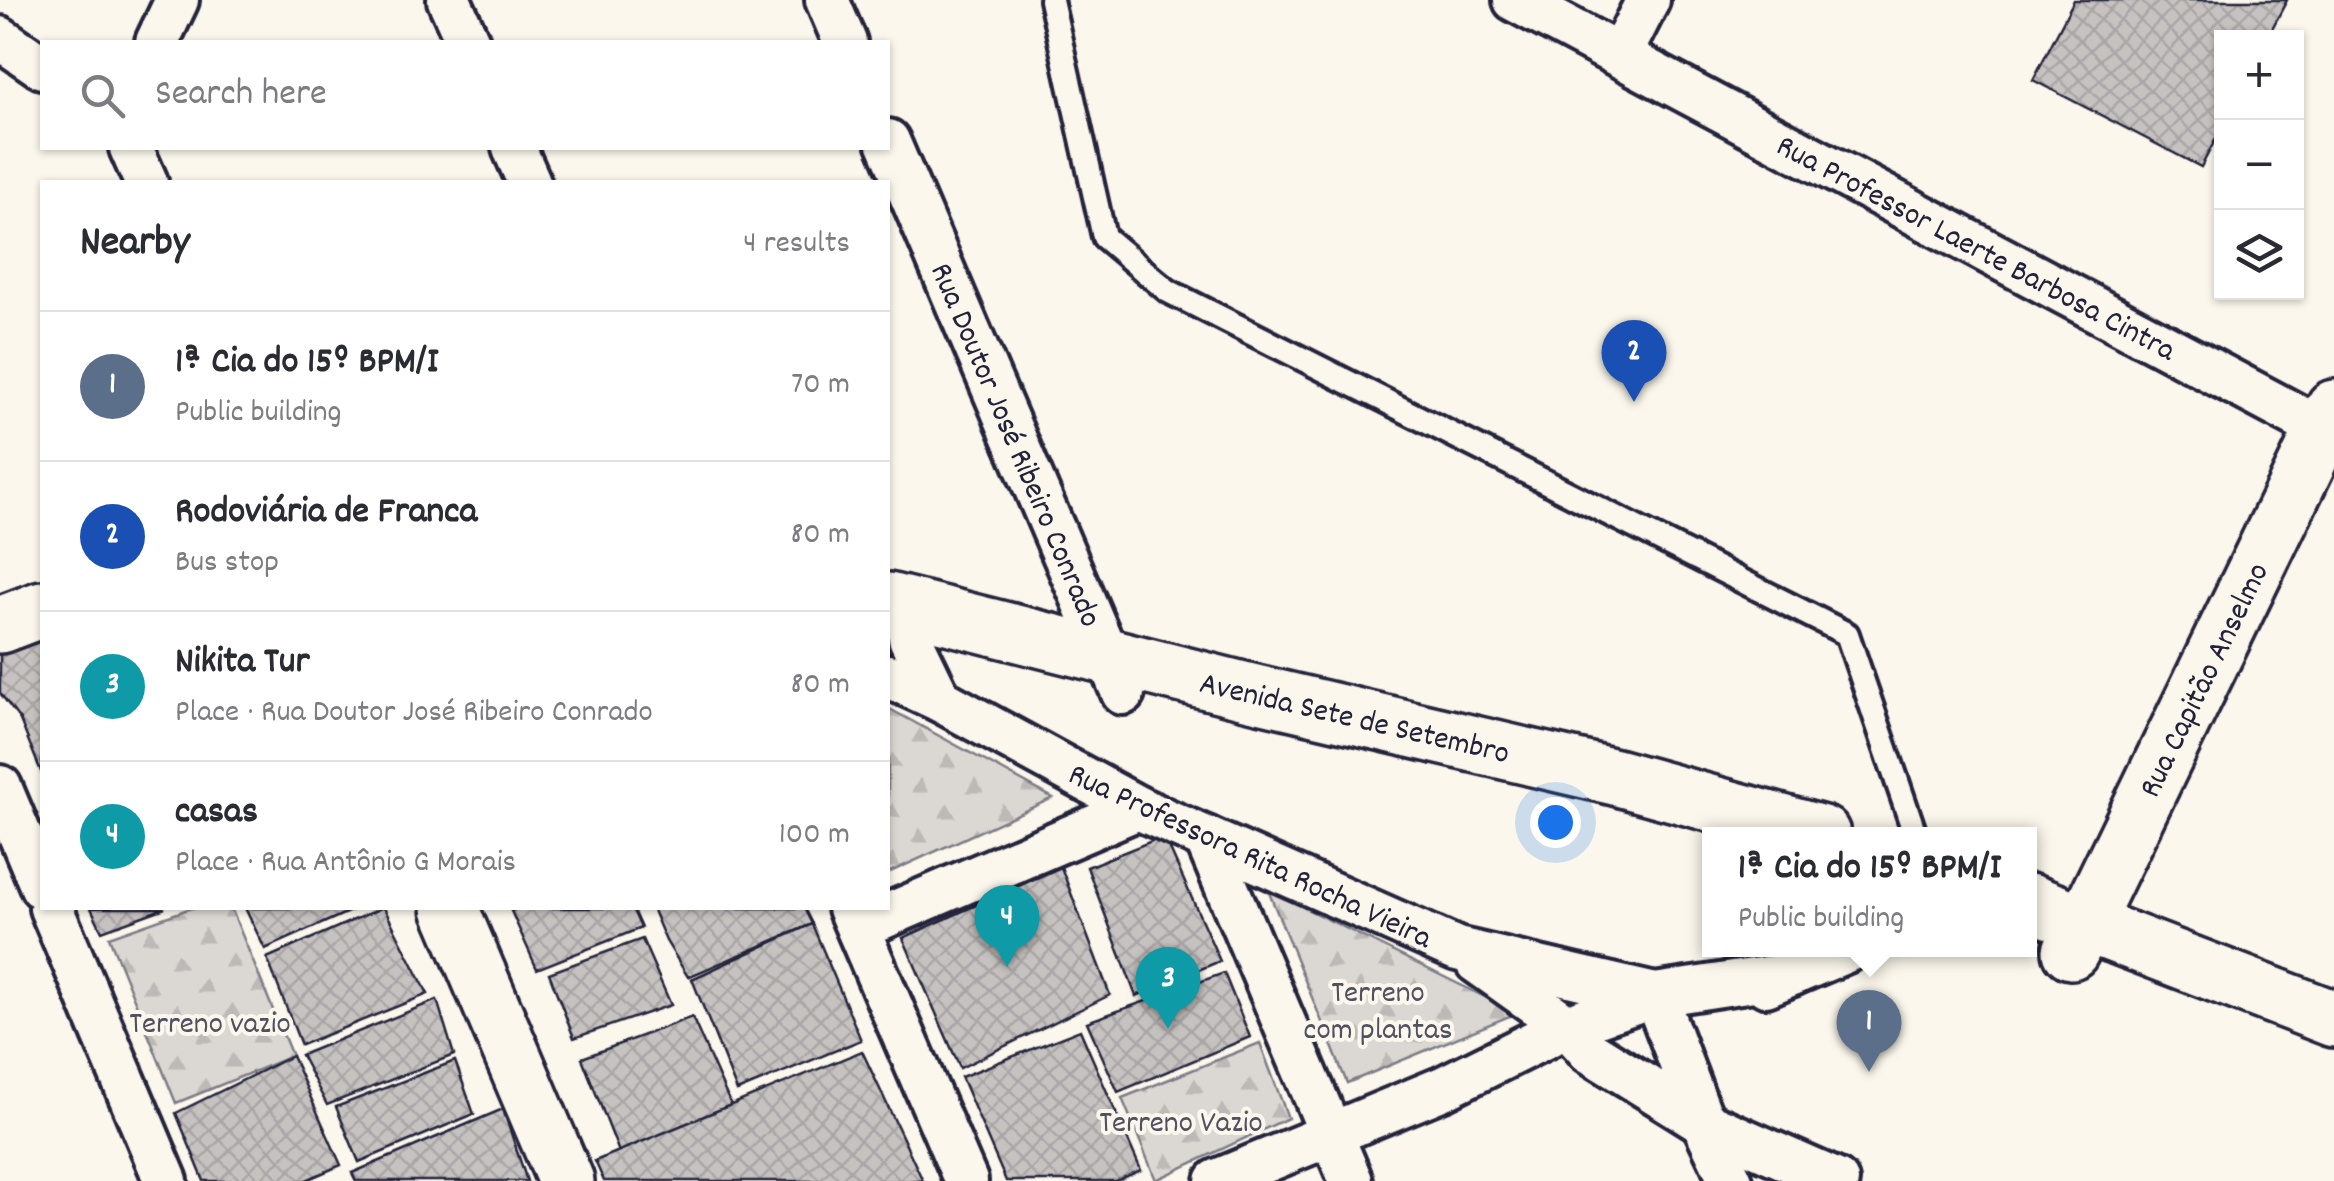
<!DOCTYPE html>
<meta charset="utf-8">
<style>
body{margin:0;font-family:Dekko,sans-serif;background:#f2f2f3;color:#2b2b33}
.controls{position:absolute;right:30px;top:30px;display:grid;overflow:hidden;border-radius:0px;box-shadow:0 2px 8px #0004}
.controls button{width:90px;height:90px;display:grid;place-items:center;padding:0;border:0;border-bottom:2px solid #e1e1e2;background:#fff;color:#2b2b33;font:50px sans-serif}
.you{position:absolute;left:1555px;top:822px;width:35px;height:35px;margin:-25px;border:8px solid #fff;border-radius:50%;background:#1a73e8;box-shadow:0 0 0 15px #1a73e833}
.badge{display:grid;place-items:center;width:65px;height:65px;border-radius:50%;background:#c8321e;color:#fff;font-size:32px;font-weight:700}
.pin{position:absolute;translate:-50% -82px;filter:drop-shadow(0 2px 5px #0008)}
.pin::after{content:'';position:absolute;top:52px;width:35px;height:30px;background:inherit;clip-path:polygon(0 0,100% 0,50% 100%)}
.popup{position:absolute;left:1702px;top:827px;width:335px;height:130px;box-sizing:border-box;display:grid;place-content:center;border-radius:0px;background:#fff;filter:drop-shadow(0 2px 8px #0005);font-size:32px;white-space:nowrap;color:#7c7c81}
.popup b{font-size:38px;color:#2b2b33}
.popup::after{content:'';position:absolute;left:50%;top:100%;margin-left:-20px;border:20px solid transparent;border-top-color:#fff}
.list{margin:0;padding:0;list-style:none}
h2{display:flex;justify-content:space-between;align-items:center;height:130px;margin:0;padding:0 40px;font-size:42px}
h2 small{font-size:32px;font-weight:400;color:#7c7c81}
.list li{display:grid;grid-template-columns:65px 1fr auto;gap:30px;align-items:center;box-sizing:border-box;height:150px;padding:0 40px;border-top:2px solid #e1e1e2}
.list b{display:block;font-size:38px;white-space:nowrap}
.list p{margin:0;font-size:32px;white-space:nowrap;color:#7c7c81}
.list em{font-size:32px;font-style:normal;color:#7c7c81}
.icon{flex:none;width:55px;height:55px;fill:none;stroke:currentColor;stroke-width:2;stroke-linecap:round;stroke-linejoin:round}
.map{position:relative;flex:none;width:2334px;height:1181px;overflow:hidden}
.search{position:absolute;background:#fff;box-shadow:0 2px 8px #0004;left:40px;top:40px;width:850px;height:110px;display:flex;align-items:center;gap:25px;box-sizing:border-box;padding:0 35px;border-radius:0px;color:#7c7c81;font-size:38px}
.panel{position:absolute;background:#fff;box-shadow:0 2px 8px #0004;left:40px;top:180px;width:850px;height:730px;border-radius:0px}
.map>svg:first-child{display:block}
</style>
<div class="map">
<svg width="2334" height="1181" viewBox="0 0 2334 1181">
<defs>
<pattern id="forest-firs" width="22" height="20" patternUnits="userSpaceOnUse" patternTransform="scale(2.5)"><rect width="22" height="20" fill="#dbd8d3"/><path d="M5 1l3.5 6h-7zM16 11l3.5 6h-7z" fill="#bcb9b6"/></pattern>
<pattern id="building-cross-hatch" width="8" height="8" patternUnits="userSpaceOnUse" patternTransform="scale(2.5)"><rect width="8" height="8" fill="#c6c2c0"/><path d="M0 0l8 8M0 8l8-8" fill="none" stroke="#aaa6a6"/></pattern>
</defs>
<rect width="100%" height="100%" fill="#fbf7ec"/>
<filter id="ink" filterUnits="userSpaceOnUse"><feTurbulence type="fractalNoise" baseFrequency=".01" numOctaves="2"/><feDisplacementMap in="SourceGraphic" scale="20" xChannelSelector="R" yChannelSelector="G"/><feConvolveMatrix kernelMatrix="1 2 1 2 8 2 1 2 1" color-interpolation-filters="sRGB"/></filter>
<g filter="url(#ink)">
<g fill="url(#forest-firs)" stroke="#7e7d87" stroke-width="2.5">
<polygon points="888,708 1053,798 888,873"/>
<polygon points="1268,890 1517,1013 1347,1083"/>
<polygon points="191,908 231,908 292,1056 176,1103 109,937"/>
<polygon points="1260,1043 1288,1118 1156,1180 1122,1098"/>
</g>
<g fill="url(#building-cross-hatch)" stroke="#22223b" stroke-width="2.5">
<polygon points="2074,0 2287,0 2267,38 2222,38 2222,127 2201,167 2033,80"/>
<polygon points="42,636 42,774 20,720 0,693 0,648"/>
<polygon points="1164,836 1220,961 1136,996 1087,867"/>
<polygon points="1061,867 1110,995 960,1068 903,938"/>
<polygon points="91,908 165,908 102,931"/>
<polygon points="245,908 357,908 265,949"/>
<polygon points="381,908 384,908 428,994 301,1045 267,958"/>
<polygon points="519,908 632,908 641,928 537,969 511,911"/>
<polygon points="652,908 804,908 812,924 688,977 666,941"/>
<polygon points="812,924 861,1040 737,1091 692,979"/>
<polygon points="642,939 671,1005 574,1038 549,973"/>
<polygon points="1224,973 1250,1037 1118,1092 1087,1022"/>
<polygon points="437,1000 454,1055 327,1105 301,1055"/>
<polygon points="692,1017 731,1105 619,1152 582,1058"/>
<polygon points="1080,1030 1141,1170 1116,1181 1006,1181 961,1077"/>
<polygon points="862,1051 923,1181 604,1181 595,1161"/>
<polygon points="292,1056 341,1165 304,1181 204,1181 176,1113"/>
<polygon points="455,1061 474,1114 359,1162 336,1107"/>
<polygon points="503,1109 527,1181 356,1181 352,1173"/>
</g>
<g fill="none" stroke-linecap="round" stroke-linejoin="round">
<g stroke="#22223b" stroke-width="30">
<polyline id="service" points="1051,0 1104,237 1168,291 1847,634 1915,834"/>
</g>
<g stroke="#22223b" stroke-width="50">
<g id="minor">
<polyline points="449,0 468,42"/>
<polyline points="827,0 845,42"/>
<polyline points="1515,0 2334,436"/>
<polyline points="0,38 42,67"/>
<polyline points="157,42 177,0"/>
<polyline points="1620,55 1648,0"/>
<polyline points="888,141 1123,693"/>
<polyline points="131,148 146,182"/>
<polyline points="514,148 529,182"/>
<polyline points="908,606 910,638 940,700"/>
<polyline points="888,676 940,700 1138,808 1457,949 1655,995 1703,1122 1731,1181"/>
<polyline points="0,787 42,887"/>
<polyline points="1206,838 1351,1181"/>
<polyline points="51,908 166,1181"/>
<polyline points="849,908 966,1181"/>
<polyline points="858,928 1138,808"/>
<polyline points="1477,962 1567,1026 1589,1051 1703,1122 1837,1181"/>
<polyline points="1766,985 1849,950"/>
<polyline points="1217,1181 1443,1088 1567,1026 1655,995 1792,974"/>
</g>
</g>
<g stroke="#22223b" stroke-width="62">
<g id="tertiary">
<polyline points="888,601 1247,691 1615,777 1822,834"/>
<polyline points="0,625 42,609"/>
<polyline points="2029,902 2334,1019"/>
<polyline points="450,908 566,1181"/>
<polyline points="2071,951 2334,408"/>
</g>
</g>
<use href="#service" stroke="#fbf7ec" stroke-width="22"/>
<use href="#minor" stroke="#fbf7ec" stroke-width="42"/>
<use href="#tertiary" stroke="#fbf7ec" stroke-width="55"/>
</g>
</g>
<g text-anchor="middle" stroke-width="8" stroke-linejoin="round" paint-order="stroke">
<g font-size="32" fill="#22223b" stroke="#fbf7ec">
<text transform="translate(1977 246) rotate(28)" y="11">Rua Professor Laerte Barbosa Cintra</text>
<text transform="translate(1018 444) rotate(67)" y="11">Rua Doutor José Ribeiro Conrado</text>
<text transform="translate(2202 679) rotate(-64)" y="11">Rua Capitão Anselmo</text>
<text transform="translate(1355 716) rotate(13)" y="11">Avenida Sete de Setembro</text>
<text transform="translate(1251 854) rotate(25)" y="11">Rua Professora Rita Rocha Vieira</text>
</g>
<g font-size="32" fill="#505061" stroke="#fbf7ec">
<text x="1378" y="1001">Terreno<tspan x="1378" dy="37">com plantas</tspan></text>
<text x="210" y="1032">Terreno vazio</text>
<text x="1181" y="1131">Terreno Vazio</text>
</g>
</g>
</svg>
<div class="controls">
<button>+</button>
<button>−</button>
<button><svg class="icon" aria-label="layers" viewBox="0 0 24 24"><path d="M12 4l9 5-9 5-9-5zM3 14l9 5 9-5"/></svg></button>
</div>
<div class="you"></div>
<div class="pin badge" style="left:1869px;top:1072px;background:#5c6f8a">1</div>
<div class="popup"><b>1ª Cia do 15º BPM/I</b>Public building</div>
<div class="pin badge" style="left:1634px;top:402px;background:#1a4fb4">2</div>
<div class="pin badge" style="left:1168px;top:1029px;background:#0f9aa8">3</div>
<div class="pin badge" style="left:1007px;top:967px;background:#0f9aa8">4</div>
<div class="search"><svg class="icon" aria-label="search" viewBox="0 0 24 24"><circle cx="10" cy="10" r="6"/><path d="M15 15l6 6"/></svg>Search here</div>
<section class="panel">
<h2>Nearby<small>4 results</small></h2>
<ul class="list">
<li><span class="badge" style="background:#5c6f8a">1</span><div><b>1ª Cia do 15º BPM/I</b><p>Public building</p></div><em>70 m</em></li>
<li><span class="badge" style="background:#1a4fb4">2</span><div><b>Rodoviária de Franca</b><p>Bus stop</p></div><em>80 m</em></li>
<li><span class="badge" style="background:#0f9aa8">3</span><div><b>Nikita Tur</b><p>Place · Rua Doutor José Ribeiro Conrado</p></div><em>80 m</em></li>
<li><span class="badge" style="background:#0f9aa8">4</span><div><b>casas</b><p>Place · Rua Antônio G Morais</p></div><em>100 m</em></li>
</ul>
</section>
</div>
